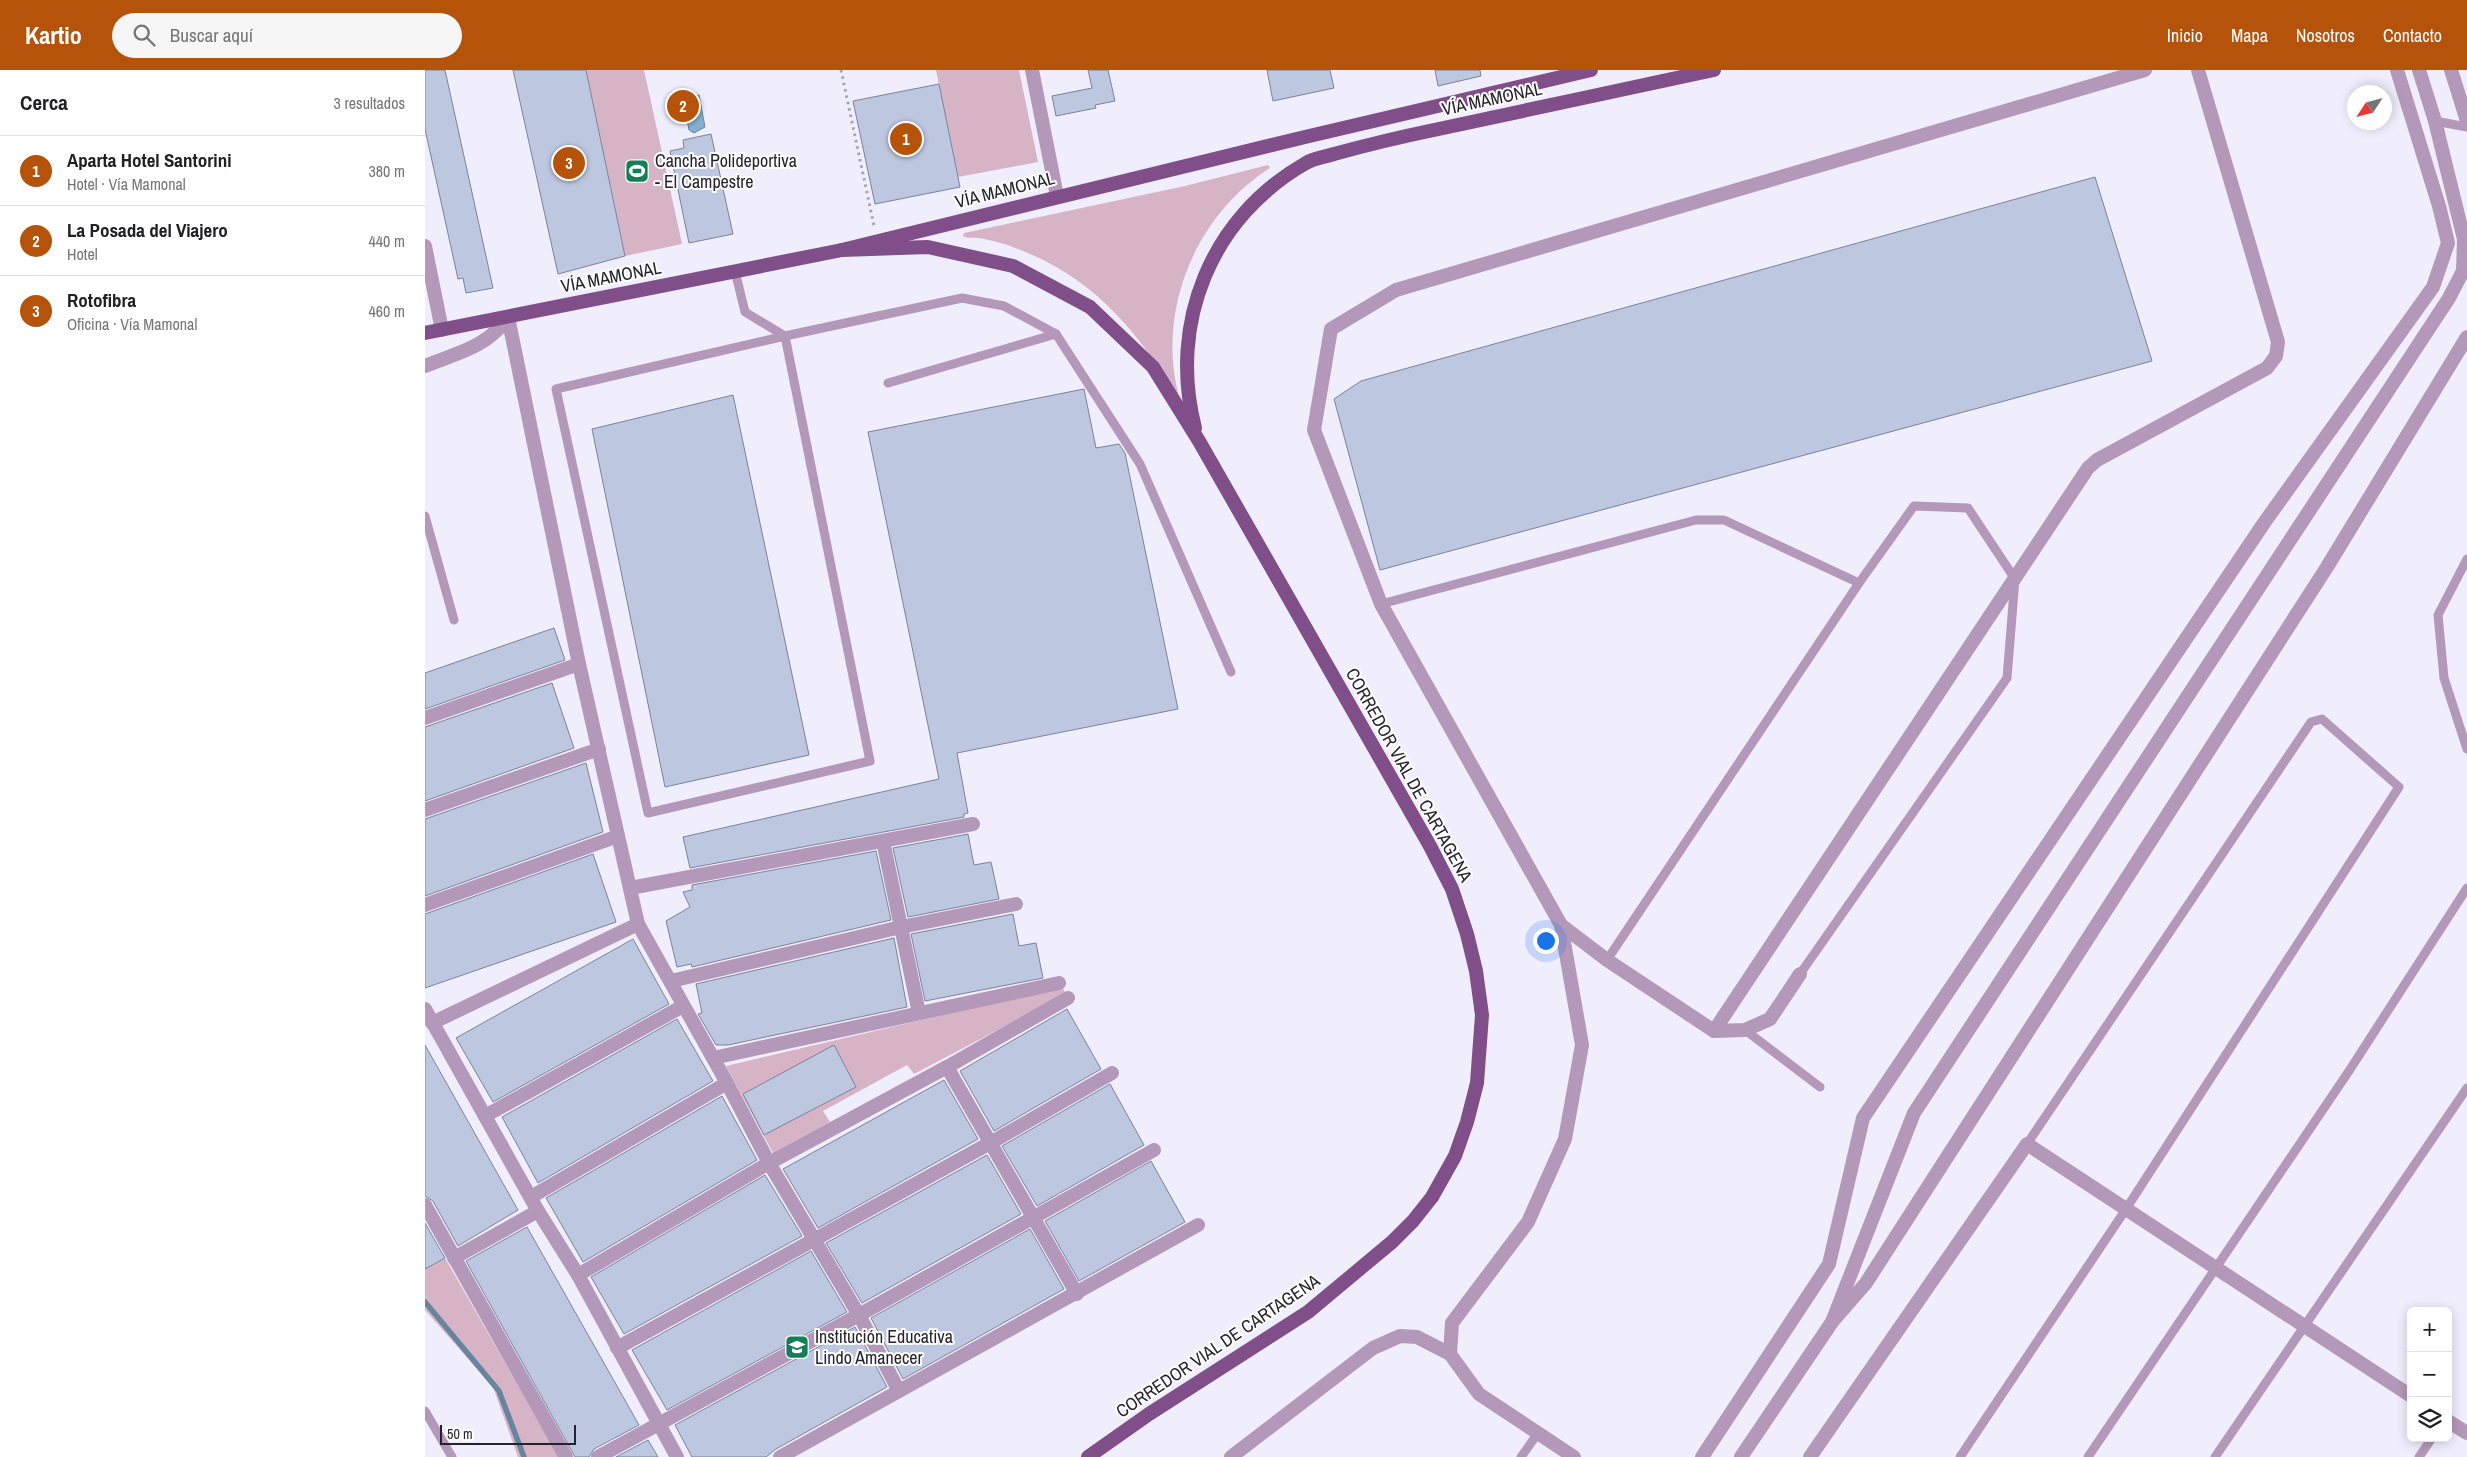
<!DOCTYPE html>
<html lang="es">
<meta charset="utf-8">
<style>
body{margin:0;font-family:"Archivo Narrow",sans-serif;background:#f6f6f6;color:#202124}
.controls{position:absolute;right:15px;bottom:15px;display:grid;overflow:hidden;border-radius:8px;box-shadow:0 2px 12px #0003}
.controls button{width:45px;height:45px;display:grid;place-items:center;padding:0;border:0;border-bottom:1px solid #e0e0e0;background:#fff;color:#202124;font:25px sans-serif}
.compass{position:absolute;left:1922px;top:15px;width:45px;height:45px;border-radius:50%;background:#fff;box-shadow:0 2px 12px #0003;rotate:234deg}
.scale{position:absolute;left:15px;bottom:12px;width:136px;box-sizing:border-box;padding-left:5px;border:2px solid #25222c;border-top:0;font-size:14px;line-height:18px;white-space:nowrap;color:#25222c;-webkit-text-stroke:4px #fff;paint-order:stroke}
.you{position:absolute;left:1120px;top:870px;width:18px;height:18px;margin:-12px;border:4px solid #fff;border-radius:50%;background:#1a73e8;box-shadow:0 0 0 8px #1a73e833}
.badge{display:grid;place-items:center;width:32px;height:32px;border-radius:50%;background:#b45309;color:#fff;font-size:16px;font-weight:700}
.pin{position:absolute;translate:-50% -50%;border:2px solid #fff;box-shadow:0 1px 5px #0006}
.list{margin:0;padding:0;list-style:none}
h2{display:flex;justify-content:space-between;align-items:center;height:65px;margin:0;padding:0 20px;font-size:21px}
h2 small{font-size:16px;font-weight:400;color:#757577}
.list li{display:grid;grid-template-columns:32px 1fr auto;gap:15px;align-items:center;box-sizing:border-box;height:70px;padding:0 20px;border-top:1px solid #e0e0e0}
.list b{display:block;font-size:19px;white-space:nowrap}
.list p{margin:0;font-size:16px;white-space:nowrap;color:#757577}
.list em{font-size:16px;font-style:normal;color:#757577}
.icon{flex:none;width:28px;height:28px;fill:none;stroke:currentColor;stroke-width:2;stroke-linecap:round;stroke-linejoin:round}
.map{position:relative;flex:none;width:2042px;height:1387px;overflow:hidden}
header{display:flex;align-items:center;gap:30px;box-sizing:border-box;height:70px;padding:0 25px;background:#b45309;color:#fff}
header strong{font-size:24px}
nav{display:flex;gap:28px;margin-inline-start:auto;font-size:18px}
.search{width:350px;height:45px;background:#f6f6f6;display:flex;align-items:center;gap:12px;box-sizing:border-box;padding:0 18px;border-radius:28px;color:#757577;font-size:19px}
main{display:flex}
aside{flex:1;background:#fff}
.map>svg:first-child{display:block}
</style>
<header>
<strong>Kartio</strong>
<div class="search"><svg class="icon" aria-label="search" viewBox="0 0 24 24"><circle cx="10" cy="10" r="6"/><path d="M15 15l6 6"/></svg>Buscar aquí</div>
<nav><a>Inicio</a><a>Mapa</a><a>Nosotros</a><a>Contacto</a></nav>
</header>
<main>
<aside>
<h2>Cerca<small>3 resultados</small></h2>
<ul class="list">
<li><span class="badge">1</span><div><b>Aparta Hotel Santorini</b><p>Hotel · Vía Mamonal</p></div><em>380 m</em></li>
<li><span class="badge">2</span><div><b>La Posada del Viajero</b><p>Hotel</p></div><em>440 m</em></li>
<li><span class="badge">3</span><div><b>Rotofibra</b><p>Oficina · Vía Mamonal</p></div><em>460 m</em></li>
</ul>
</aside>
<div class="map">
<svg width="2042" height="1387" viewBox="0 0 2042 1387">
<rect width="100%" height="100%" fill="#f0edfd"/>
<g fill="#d7b4c5">
<polygon points="161,0 219,0 257,174 200,186"/>
<polygon points="511,0 594,0 613,92 533,107"/>
<path d="M843,95L845,98C772,144 732,238 753,323L750,324C711,258 665,205 590,178C579,173 565,170 553,168C548,167 544,169 538,166L539,163L760,116Z"/>
<polygon points="637,917 641,924 489,1004 482,995 398,1041 405,1052 348,1083 301,996"/>
<polygon points="20,1188 134,1387 93,1387 68,1317 0,1240 0,1199"/>
</g>
<polygon fill="#85afd0" stroke="#68859f" points="274,25 280,57 269,63 264,60 258,29"/>
<g fill="none" stroke-linecap="round" stroke-linejoin="round">
<polyline stroke="#68859f" stroke-width="5.5" points="0,1232 74,1321 99,1387"/>
</g>
<g fill="#bdc7e0" stroke="#7a839a">
<polygon points="0,0 20,0 68,218 41,223 38,208 33,209 0,59"/>
<polygon points="88,0 161,0 200,186 133,204"/>
<polygon points="663,0 683,0 690,31 670,35 671,38 631,46 627,26 667,18"/>
<polygon points="842,0 905,0 909,18 848,31"/>
<polygon points="1010,0 1055,0 1056,6 1013,16"/>
<polygon points="514,14 535,117 450,134 428,31"/>
<polygon points="286,64 308,164 264,173 245,81 259,78 258,70"/>
<polygon points="1670,107 1727,291 955,500 909,329 936,311"/>
<polygon points="659,319 671,378 694,374 700,383 753,639 532,683 543,743 539,744 539,747 265,798 258,767 514,709 443,362"/>
<polygon points="308,325 384,685 240,717 167,359"/>
<polygon points="129,558 140,590 0,639 0,603"/>
<polygon points="127,613 149,678 0,731 0,657"/>
<polygon points="161,693 178,762 0,826 0,749"/>
<polygon points="543,764 549,795 566,792 574,829 483,847 468,778"/>
<polygon points="451,781 466,850 267,897 266,894 252,897 241,851 265,837 258,822 267,820 267,815"/>
<polygon points="168,784 191,852 0,918 0,844"/>
<polygon points="588,844 594,876 611,873 618,908 500,931 486,864"/>
<polygon points="469,868 482,937 303,975 291,975 273,944 277,943 271,914"/>
<polygon points="208,869 244,934 68,1032 31,968"/>
<polygon points="642,939 676,999 569,1061 535,1001"/>
<polygon points="252,949 288,1011 113,1113 77,1047"/>
<polygon points="0,975 93,1140 33,1176 8,1131 0,1126"/>
<polygon points="409,975 431,1017 339,1065 318,1024"/>
<polygon points="519,1010 553,1069 393,1158 358,1099"/>
<polygon points="685,1014 719,1075 612,1136 577,1076"/>
<polygon points="297,1026 332,1090 158,1192 121,1128"/>
<polygon points="562,1085 596,1144 437,1233 401,1173"/>
<polygon points="726,1091 760,1152 654,1211 620,1151"/>
<polygon points="340,1105 377,1166 199,1264 166,1207"/>
<polygon points="0,1153 20,1188 0,1199"/>
<polygon points="102,1157 214,1355 169,1379 164,1387 150,1387 41,1191"/>
<polygon points="605,1159 639,1219 478,1309 446,1248"/>
<polygon points="386,1181 422,1242 242,1340 207,1280"/>
<polygon points="430,1257 462,1317 351,1379 341,1387 267,1387 250,1355"/>
<polygon points="223,1370 233,1387 191,1387"/>
</g>
<g fill="none" stroke-linecap="round" stroke-linejoin="round">
<polyline stroke="#a7a4b2" stroke-width="3" stroke-dasharray="2.5 4" stroke-linecap="butt" points="416,0 449,156"/>
<g stroke="#b498b9" stroke-width="9">
<polyline points="2010,51 2042,57"/>
<polyline points="310,201 320,242 360,266 445,691 223,743 131,319 360,266 537,228 579,236 631,264 715,394 806,602"/>
<polyline points="463,313 631,264"/>
<polyline points="0,446 29,550"/>
<polyline points="2042,489 2013,545 2019,608 2042,679"/>
<polyline points="956,534 1271,450 1299,450 1434,513"/>
<polyline points="1182,890 1434,513 1489,436 1543,438 1590,509 1582,608 1375,904"/>
<polyline points="1320,960 1395,1017"/>
<polyline points="0,1341 27,1387"/>
<polyline points="1096,1387 1113,1363"/>
<polyline points="1535,1387 1701,1139 1974,717 1897,649 1886,652 1602,1074"/>
<polyline points="1663,1387 1924,1001 2042,818"/>
<polyline points="1790,1387 2042,1018"/>
<polyline points="1994,1387 2007,1368"/>
</g>
<g stroke="#b498b9" stroke-width="14">
<polyline points="607,0 632,126"/>
<polyline points="2026,0 2042,51"/>
<polyline points="0,176 17,260"/>
<polyline points="83,247 154,594 213,854 302,1013 344,1093 434,1245 474,1321"/>
<path d="M0,296C32,283 63,277 83,247"/>
<polyline points="0,648 154,594"/>
<polyline points="0,740 174,679"/>
<polyline points="458,771 494,943"/>
<polyline points="205,818 548,754"/>
<polyline points="0,835 193,766"/>
<polyline points="1136,855 1157,975 1140,1069 1103,1152 1027,1253 1025,1284 1054,1324 1149,1387"/>
<polyline points="1375,904 1345,949 1320,960 1289,961 1182,890 1136,855 956,534 889,360 906,259 971,220 1720,0"/>
<polyline points="246,911 476,857 591,834"/>
<polyline points="0,939 113,1141 153,1205 252,1387"/>
<polyline points="7,953 213,854"/>
<polyline points="1289,961 1663,398 1672,390 1842,298 1851,286 1853,272 1773,0"/>
<polyline points="288,988 634,913"/>
<polyline points="522,997 652,1224"/>
<polyline points="60,1046 258,936"/>
<polyline points="106,1127 302,1013"/>
<polyline points="0,1135 141,1387"/>
<polyline points="29,1188 113,1141"/>
<polyline points="153,1205 344,1093 522,997 643,928"/>
<polyline points="1407,1252 1489,1043 2024,228 2038,201 2039,169 2010,51 1994,0"/>
<polyline points="192,1278 567,1072 687,1003"/>
<polyline points="2023,1351 2042,1363"/>
<polyline points="173,1387 434,1245 729,1080"/>
<polyline points="355,1387 773,1155"/>
<polyline points="806,1387 948,1278 975,1266 992,1267 1025,1284"/>
<polyline points="1277,1387 1404,1194 1438,1048 1839,453 2008,217 2023,173 2014,136 1972,0"/>
<polyline points="1316,1387 1407,1252 1441,1213 1902,497 2042,267"/>
<polyline points="1385,1387 1602,1074 1986,1326"/>
</g>
<g stroke="#804e89" stroke-width="14">
<polyline points="417,180 503,177 588,196 665,237 728,297 774,371 1005,776 1027,819 1042,864 1051,901 1057,945 1052,1013 1042,1052 1030,1086 1007,1127 988,1151 967,1172 883,1242 724,1344 663,1387"/>
<polyline points="0,263 417,180 880,67 1166,0"/>
<path d="M770,358C743,253 786,147 881,93C889,88 900,87 909,84C942,75 975,67 1009,60C1102,40 1196,20 1289,0"/>
</g>
</g>
<defs>
<g id="stadium-square" transform="scale(1.25)"><rect x="-9" y="-9" width="18" height="18" rx="4" fill="#147e59" stroke="#fff"/><path d="M0-5a6.5 5 0 1 0 0 10a6.5 5 0 1 0 0-10ZM-3.5-1.8h7v3.6h-7Z" fill="#fff"/></g>
<g id="school-square" transform="scale(1.25)"><rect x="-9" y="-9" width="18" height="18" rx="4" fill="#147e59" stroke="#fff"/><path d="M0-5L7-2L0 1L-7-2ZM-4 1L0 2.5L4 1V4Q0 6-4 4Z" fill="#fff"/></g>
</defs>
<g fill-rule="evenodd">
<use href="#stadium-square" x="212" y="101"/>
<use href="#school-square" x="372" y="1277"/>
</g>
<g text-anchor="middle" stroke-width="4" stroke-linejoin="round" paint-order="stroke">
<g font-size="18" fill="#25222c" stroke="#fff">
<text transform="translate(1067 29) rotate(-12)" y="6">VÍA MAMONAL</text>
<text transform="translate(580 120) rotate(-14)" y="6">VÍA MAMONAL</text>
<text transform="translate(186 207) rotate(-11)" y="6">VÍA MAMONAL</text>
<text transform="translate(984 705) rotate(61)" y="6">CORREDOR VIAL DE CARTAGENA</text>
<text transform="translate(793 1276) rotate(-34)" y="6">CORREDOR VIAL DE CARTAGENA</text>
</g>
<g font-size="18" fill="#25222c" stroke="#fff" text-anchor="start">
<text x="230" y="97">Cancha Polideportiva<tspan x="230" dy="21">- El Campestre</tspan></text>
<text x="390" y="1273">Institución Educativa<tspan x="390" dy="21">Lindo Amanecer</tspan></text>
</g>
</g>
</svg>
<div class="controls">
<button>+</button>
<button>−</button>
<button><svg class="icon" aria-label="layers" viewBox="0 0 24 24"><path d="M12 4l9 5-9 5-9-5zM3 14l9 5 9-5"/></svg></button>
</div>
<svg class="compass" viewBox="-18 -18 36 36"><path d="M0-13l5 13h-10z" fill="#e53935"/><path d="M0 13l5-13h-10z" fill="#757577"/></svg>
<div class="scale">50 m</div>
<div class="you"></div>
<div class="pin badge" style="left:481px;top:69px">1</div>
<div class="pin badge" style="left:258px;top:36px">2</div>
<div class="pin badge" style="left:144px;top:93px">3</div>
</div>
</main>
